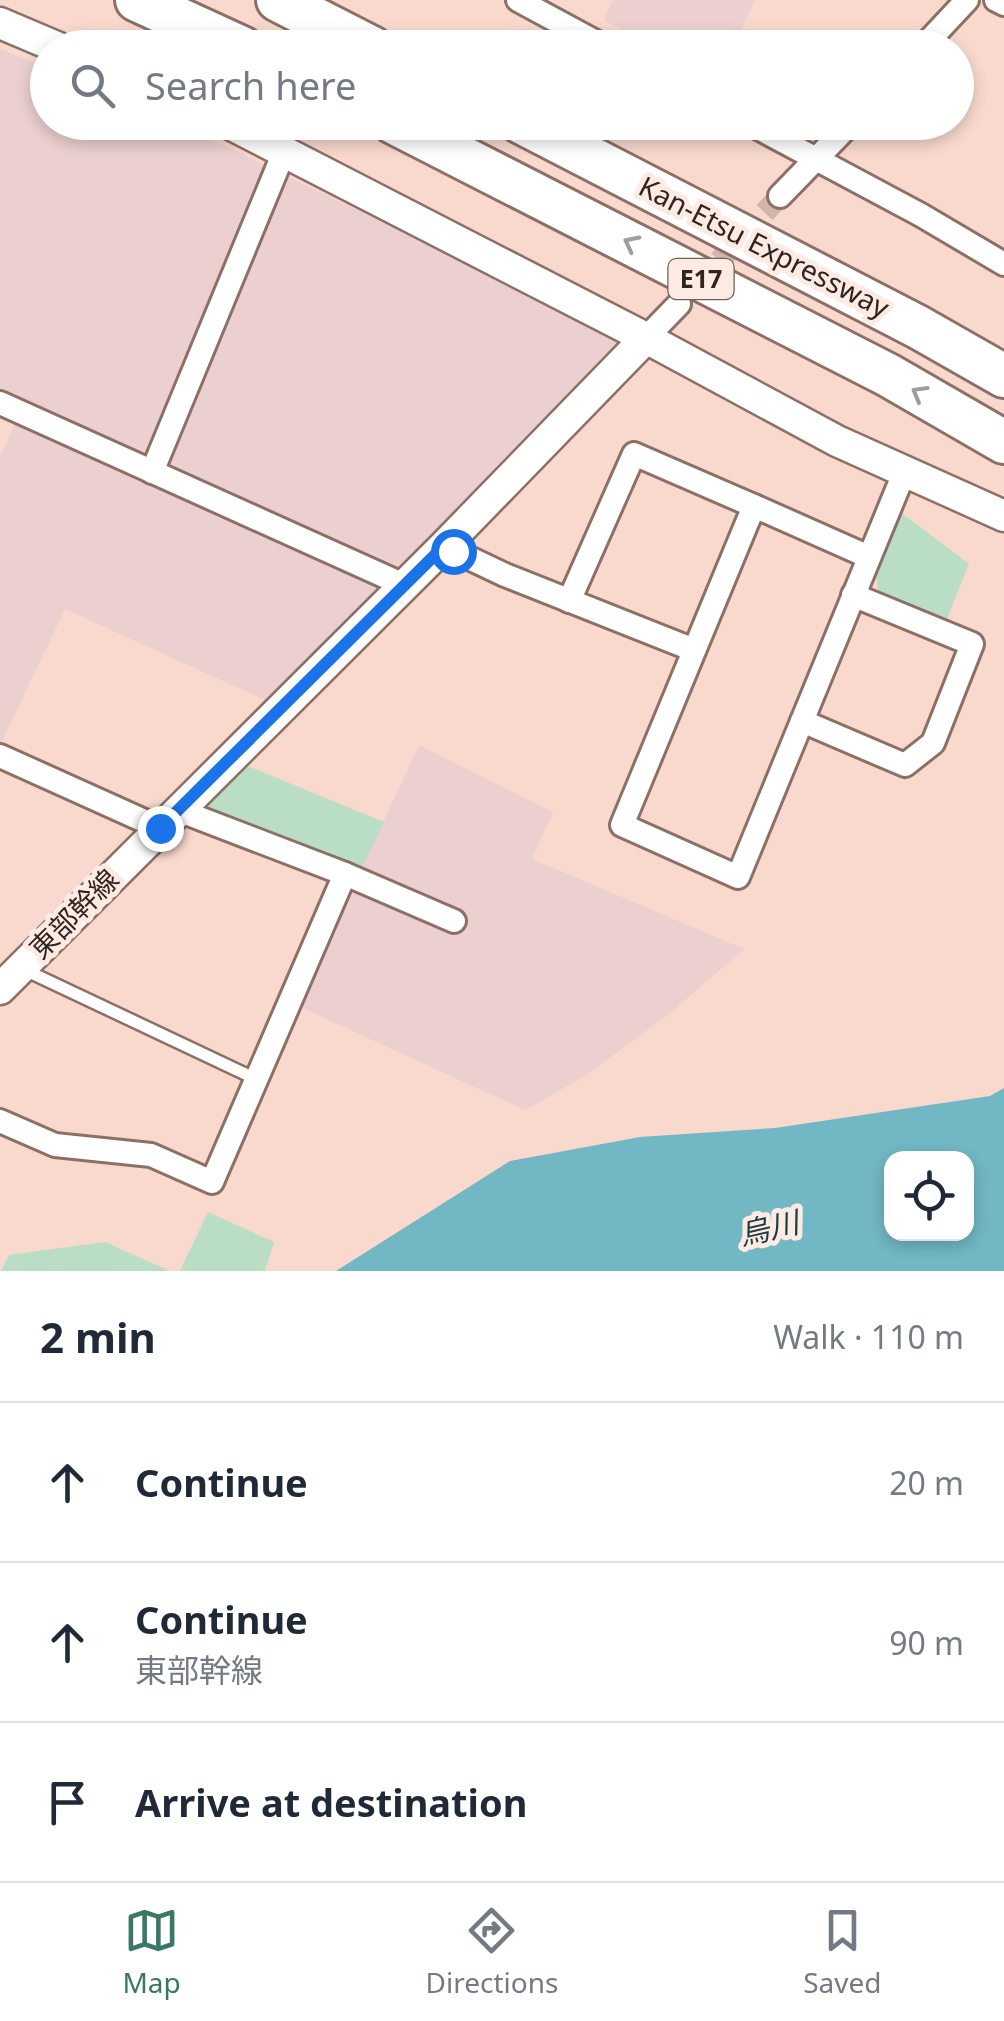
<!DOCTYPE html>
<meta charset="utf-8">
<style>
body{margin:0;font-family:"Noto Sans","Noto Sans JP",sans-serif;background:#f2f2f3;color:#1f2937}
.controls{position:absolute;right:30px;bottom:30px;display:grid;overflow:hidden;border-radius:20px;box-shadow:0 5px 15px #0003}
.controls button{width:90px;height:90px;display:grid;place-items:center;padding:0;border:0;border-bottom:2px solid #e0e1e3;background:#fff;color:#1f2937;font:50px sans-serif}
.stop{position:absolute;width:30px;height:30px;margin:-22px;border:8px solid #1a73e8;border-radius:50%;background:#fff}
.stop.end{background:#1a73e8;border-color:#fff;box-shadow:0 2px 10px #0008}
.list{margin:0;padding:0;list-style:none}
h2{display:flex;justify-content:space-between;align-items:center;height:130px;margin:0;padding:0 40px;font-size:42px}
h2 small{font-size:32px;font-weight:400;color:#747a83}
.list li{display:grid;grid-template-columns:65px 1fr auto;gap:30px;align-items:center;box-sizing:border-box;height:160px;padding:0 40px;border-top:2px solid #e0e1e3}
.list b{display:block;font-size:38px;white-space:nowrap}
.list p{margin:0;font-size:32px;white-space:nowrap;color:#747a83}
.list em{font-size:32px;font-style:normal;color:#747a83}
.icon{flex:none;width:55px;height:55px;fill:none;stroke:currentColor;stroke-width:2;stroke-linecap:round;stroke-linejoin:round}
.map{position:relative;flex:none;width:1004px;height:1271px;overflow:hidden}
.search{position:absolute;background:#fff;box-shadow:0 5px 15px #0003;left:30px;right:30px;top:30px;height:110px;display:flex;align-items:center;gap:25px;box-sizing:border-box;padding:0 35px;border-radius:55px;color:#747a83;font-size:38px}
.sheet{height:610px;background:#fff}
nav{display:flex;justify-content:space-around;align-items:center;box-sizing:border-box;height:140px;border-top:2px solid #e0e1e3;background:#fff;font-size:28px;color:#747a83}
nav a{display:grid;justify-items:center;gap:5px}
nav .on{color:#3a7865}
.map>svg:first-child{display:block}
</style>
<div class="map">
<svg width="1004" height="1271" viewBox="0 0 1004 1271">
<rect width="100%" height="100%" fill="#f9d9cd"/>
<g fill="#ebd0cf">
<polygon points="613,0 755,0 732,47 656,48 604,20"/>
<polygon points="0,49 47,68 48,122 177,123 629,341 399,574 267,701 65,609 0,745 0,458 24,403 0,392"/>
<polygon points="419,745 553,812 532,859 744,949 669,1014 585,1076 525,1110 298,1006"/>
</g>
<g fill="#badec5">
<polygon points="899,511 969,564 946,621 878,592 876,571"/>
<polygon points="238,762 384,822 361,870 192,809"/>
<polygon points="208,1212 274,1242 265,1271 180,1271"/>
<polygon points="105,1242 170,1271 1,1271 9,1255"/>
</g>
<path fill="#71b7c4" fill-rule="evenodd" d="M1004,1088V1271H336L510,1161L640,1137L775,1128L990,1096ZM892,1158H966V1234H892Z"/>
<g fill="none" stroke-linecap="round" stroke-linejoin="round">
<polyline stroke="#d1b5aa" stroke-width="22" stroke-dasharray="22 11" stroke-linecap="butt" points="697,285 780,196"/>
<g stroke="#8d7065" stroke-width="16">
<polyline id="service" points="25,970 256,1079"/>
</g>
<g stroke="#8d7065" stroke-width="28">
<g id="minor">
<polyline points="518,0 607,48"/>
<polyline points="996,0 1004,4"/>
<polyline points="922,48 967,0"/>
<polyline points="747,122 921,215 1004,264"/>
<polyline points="780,196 852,122"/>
<polyline points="646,338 679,304"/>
<polyline points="0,403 404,585"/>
<polyline points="152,472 284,152"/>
<polyline points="444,546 505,575 694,650"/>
<polyline points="869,557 754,506 622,825 738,877 904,473"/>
<polyline points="569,601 634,454 754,506"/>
<polyline points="802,721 905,765 933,743 972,644 853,595"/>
<polyline points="0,756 160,828"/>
<polyline points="178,810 345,874 454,921"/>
<polyline points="0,1121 55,1145 151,1155 212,1182 345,874"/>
</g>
</g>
<g stroke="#8d7065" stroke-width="35">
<g id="tertiary">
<polyline points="0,23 59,48"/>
<polyline points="226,122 646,338 837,441 1004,516"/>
<polyline points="0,989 444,546 646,338"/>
</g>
</g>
<g stroke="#8d7065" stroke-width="48">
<g id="motorway">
<polyline points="137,0 242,48"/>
<polyline points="278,0 372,48"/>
<polyline points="393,122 888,375 1004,442"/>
<polyline points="521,122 918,327 1004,376"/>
</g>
</g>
<use href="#service" stroke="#fff" stroke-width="11"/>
<use href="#minor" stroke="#fff" stroke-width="22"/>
<use href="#tertiary" stroke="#fff" stroke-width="30"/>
<use href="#motorway" stroke="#fff" stroke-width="42"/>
</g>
<defs><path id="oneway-chevron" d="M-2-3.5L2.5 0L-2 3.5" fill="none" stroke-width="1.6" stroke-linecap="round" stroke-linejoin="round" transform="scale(2.5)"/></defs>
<g stroke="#a19c9a">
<use href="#oneway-chevron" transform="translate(631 243) rotate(-153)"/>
<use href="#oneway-chevron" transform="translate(919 393) rotate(-150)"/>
</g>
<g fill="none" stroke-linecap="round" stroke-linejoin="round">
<polyline stroke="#1a73e8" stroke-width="12" points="160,828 444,546 453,551"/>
</g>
<g text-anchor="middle" stroke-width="10" stroke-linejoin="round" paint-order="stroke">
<rect fill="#fdeae2" stroke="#6d5f5a" stroke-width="2.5" x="668.5" y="259" width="65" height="40" rx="8"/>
<g font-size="25" font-weight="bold" fill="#2f241f">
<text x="701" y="288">E17</text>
</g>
<g font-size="28" fill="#2f241f" stroke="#fdeae2">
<text transform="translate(764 247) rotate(27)" y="10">Kan-Etsu Expressway</text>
<text transform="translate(74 914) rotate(-45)" y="10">東部幹線</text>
</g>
<g font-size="30" font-style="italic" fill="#183b41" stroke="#fdeae2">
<text transform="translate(769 1229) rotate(-13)" y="10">烏川</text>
</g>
</g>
</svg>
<div class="controls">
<button><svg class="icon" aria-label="locate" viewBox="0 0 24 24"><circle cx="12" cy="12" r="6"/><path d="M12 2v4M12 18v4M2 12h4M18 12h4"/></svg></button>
</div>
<div class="stop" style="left:453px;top:551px"></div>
<div class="stop end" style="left:160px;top:828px"></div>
<div class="search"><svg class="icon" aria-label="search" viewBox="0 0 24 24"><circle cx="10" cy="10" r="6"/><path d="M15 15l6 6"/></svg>Search here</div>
</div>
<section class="sheet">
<h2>2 min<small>Walk · 110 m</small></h2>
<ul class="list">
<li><svg class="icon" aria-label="ahead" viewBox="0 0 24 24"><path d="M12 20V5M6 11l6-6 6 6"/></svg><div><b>Continue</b></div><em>20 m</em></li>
<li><svg class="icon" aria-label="ahead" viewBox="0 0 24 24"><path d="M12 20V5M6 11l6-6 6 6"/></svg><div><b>Continue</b><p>東部幹線</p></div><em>90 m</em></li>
<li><svg class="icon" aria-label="arrive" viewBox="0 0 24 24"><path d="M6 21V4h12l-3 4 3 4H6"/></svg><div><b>Arrive at destination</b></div></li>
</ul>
</section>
<nav>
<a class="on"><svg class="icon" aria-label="map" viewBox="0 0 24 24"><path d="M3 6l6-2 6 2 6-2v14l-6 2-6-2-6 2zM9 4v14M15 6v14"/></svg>Map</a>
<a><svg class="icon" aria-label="directions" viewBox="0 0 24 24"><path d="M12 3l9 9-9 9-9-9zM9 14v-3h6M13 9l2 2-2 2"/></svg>Directions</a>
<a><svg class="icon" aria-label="saved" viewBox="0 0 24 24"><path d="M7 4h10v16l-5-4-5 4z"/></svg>Saved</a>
</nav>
